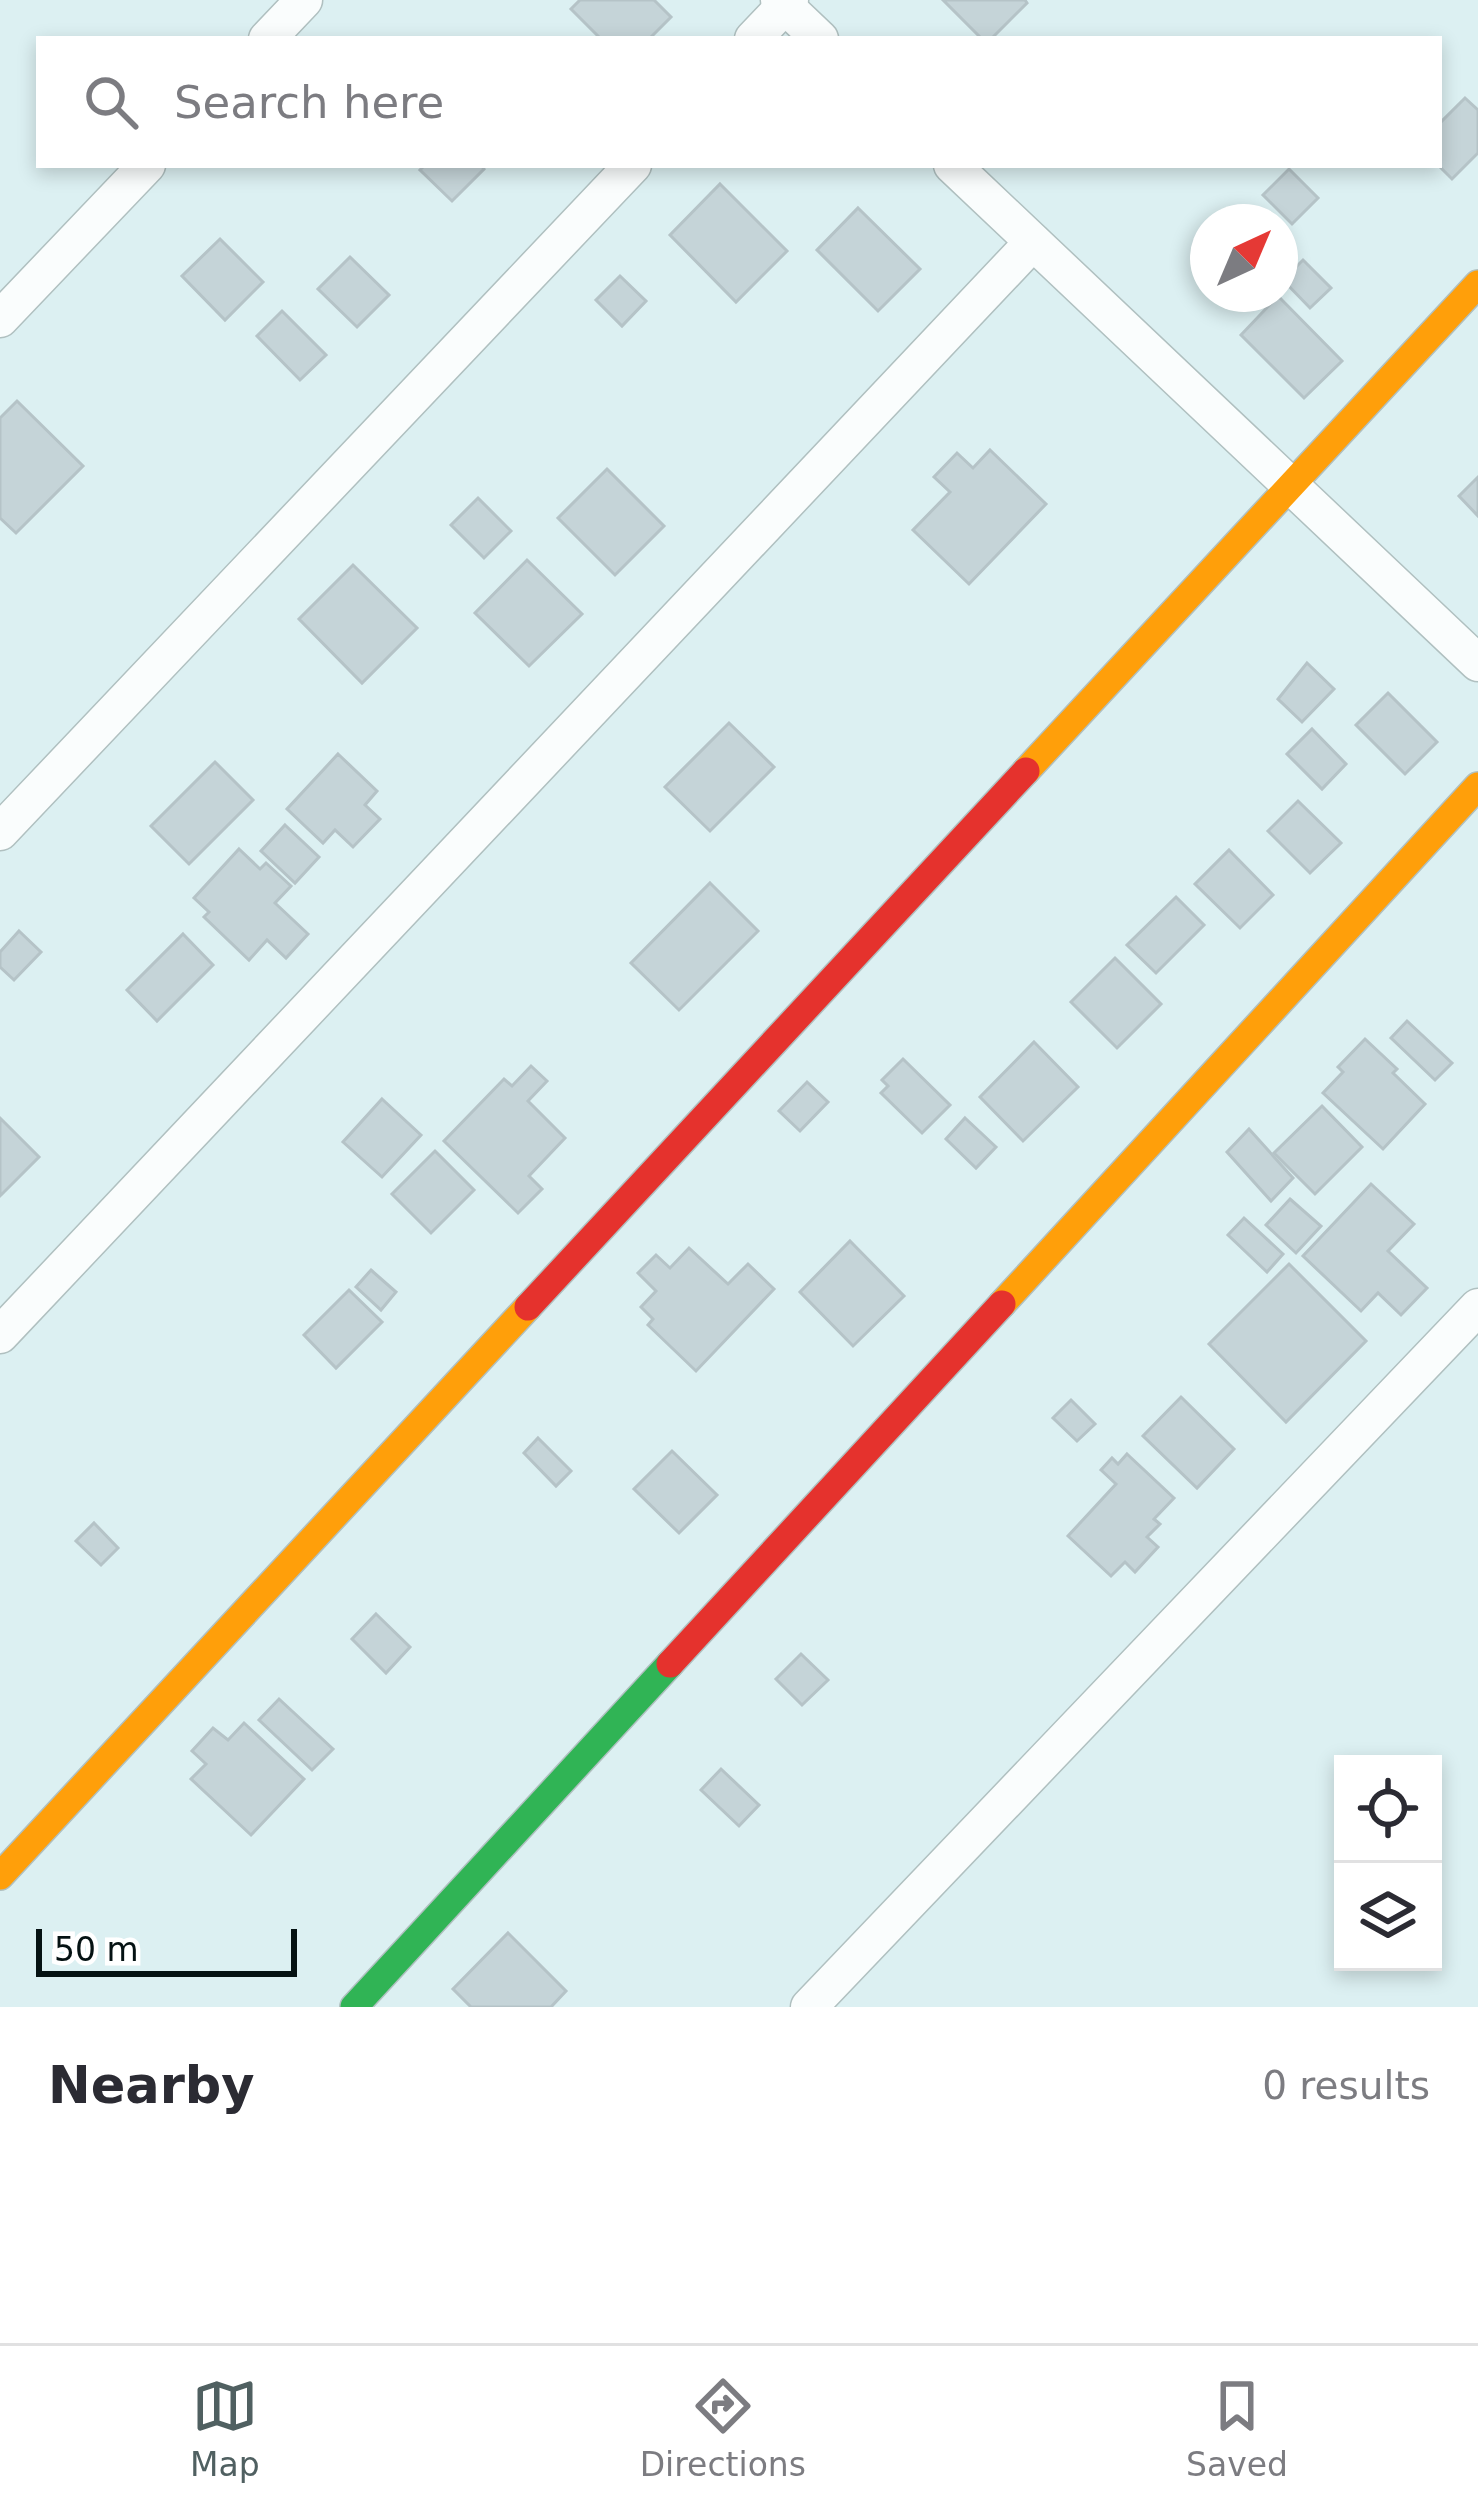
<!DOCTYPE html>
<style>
body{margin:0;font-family:"DejaVu Sans",sans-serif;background:#f2f2f3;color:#2b2b33}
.controls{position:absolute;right:36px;bottom:36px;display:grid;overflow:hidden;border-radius:0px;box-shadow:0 6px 18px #0003}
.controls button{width:108px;height:108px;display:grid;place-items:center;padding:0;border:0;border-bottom:3px solid #e1e1e2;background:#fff;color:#2b2b33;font:60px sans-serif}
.compass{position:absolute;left:1190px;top:204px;width:108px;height:108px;border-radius:50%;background:#fff;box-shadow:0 6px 18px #0003;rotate:44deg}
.scale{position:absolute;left:36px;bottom:30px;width:261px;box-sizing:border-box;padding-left:12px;border:6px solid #051213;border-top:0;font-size:33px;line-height:42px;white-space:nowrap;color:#051213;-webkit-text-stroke:9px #fff;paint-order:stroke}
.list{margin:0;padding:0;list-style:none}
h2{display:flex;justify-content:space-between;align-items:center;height:156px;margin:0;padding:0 48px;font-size:51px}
h2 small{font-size:39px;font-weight:400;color:#7c7c81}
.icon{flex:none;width:66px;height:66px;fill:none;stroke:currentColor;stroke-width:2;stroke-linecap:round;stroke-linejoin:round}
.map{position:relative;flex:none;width:1478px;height:2007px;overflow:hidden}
.search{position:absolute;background:#fff;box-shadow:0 6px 18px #0003;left:36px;right:36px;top:36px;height:132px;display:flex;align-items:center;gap:30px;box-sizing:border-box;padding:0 42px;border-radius:0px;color:#7c7c81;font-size:45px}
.sheet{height:336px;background:#fff}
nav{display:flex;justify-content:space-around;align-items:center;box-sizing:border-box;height:168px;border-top:3px solid #e1e1e2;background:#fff;font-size:33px;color:#7c7c81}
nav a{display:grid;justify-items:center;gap:6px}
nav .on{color:#506061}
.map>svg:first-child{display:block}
</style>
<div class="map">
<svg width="1478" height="2007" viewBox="0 0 1478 2007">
<rect width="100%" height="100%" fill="#dcf0f2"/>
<g fill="#c5d4d8" stroke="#b5c3c7" stroke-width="3">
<polygon points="580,0 654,0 671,17 649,39 601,39 571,9"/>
<polygon points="943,0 1025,0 1027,3 991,39 982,39"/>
<polygon points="1465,98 1478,110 1478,153 1452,179 1438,165 1439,124"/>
<polygon points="425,165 481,165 484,169 452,201 420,170"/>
<polygon points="1289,169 1318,198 1292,224 1263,195"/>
<polygon points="720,184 787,251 736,302 670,235"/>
<polygon points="858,208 920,269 878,311 817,250"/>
<polygon points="220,239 263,282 225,320 182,276"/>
<polygon points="350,257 389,295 357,327 318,289"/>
<polygon points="1303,260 1331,288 1310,308 1283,280"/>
<polygon points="620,276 646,301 622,326 596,300"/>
<polygon points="1278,296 1342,361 1304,398 1241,335"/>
<polygon points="282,311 326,355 300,380 257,336"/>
<polygon points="17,401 83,466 16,533 0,518 0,418"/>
<polygon points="990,450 1046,504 969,584 913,530 950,492 934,477 957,453 973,468"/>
<polygon points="607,469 664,526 615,575 558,518"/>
<polygon points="1478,477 1478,516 1459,496"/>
<polygon points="478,498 511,531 484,558 451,525"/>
<polygon points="527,560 582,614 529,666 475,613"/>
<polygon points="353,565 417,628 362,683 299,619"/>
<polygon points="1307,663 1334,689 1302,722 1278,699"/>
<polygon points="1388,693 1437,742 1405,774 1356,725"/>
<polygon points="729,723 774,767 710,831 665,787"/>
<polygon points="1312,729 1346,764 1322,789 1287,754"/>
<polygon points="338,754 377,791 365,805 380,819 353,847 335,830 323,843 287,809"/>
<polygon points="215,762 253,800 189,864 151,826"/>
<polygon points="1298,801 1341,843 1310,873 1268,831"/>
<polygon points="285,825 319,857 295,883 261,851"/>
<polygon points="239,849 260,869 266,863 291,886 275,903 308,934 286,958 267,940 249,960 204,917 209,912 194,898"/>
<polygon points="1229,850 1273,895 1240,928 1195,884"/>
<polygon points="710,883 758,931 679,1010 631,963"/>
<polygon points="1176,897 1204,925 1156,973 1127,945"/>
<polygon points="19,931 41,952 14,980 0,967 0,952"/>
<polygon points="183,934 213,965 157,1021 127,990"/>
<polygon points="1115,958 1161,1004 1117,1048 1071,1002"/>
<polygon points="1407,1021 1452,1063 1435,1080 1391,1038"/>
<polygon points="1365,1039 1397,1069 1393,1073 1425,1104 1383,1149 1323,1093 1343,1072 1338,1067"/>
<polygon points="1034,1042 1078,1087 1023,1141 980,1097"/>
<polygon points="903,1059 950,1105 922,1133 881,1093 888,1086 882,1080"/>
<polygon points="531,1066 547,1081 528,1101 565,1138 529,1176 542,1189 518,1213 444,1141 504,1079 512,1086"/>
<polygon points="807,1082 828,1102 800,1131 779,1111"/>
<polygon points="382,1099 421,1135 382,1177 343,1142"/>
<polygon points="1322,1106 1362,1147 1315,1194 1274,1153"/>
<polygon points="0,1118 39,1157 0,1196"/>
<polygon points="965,1118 996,1147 976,1168 946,1139"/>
<polygon points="1249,1129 1293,1178 1271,1201 1227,1152"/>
<polygon points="435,1151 474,1190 431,1233 392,1194"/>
<polygon points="1371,1184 1414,1224 1388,1251 1427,1288 1401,1315 1378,1293 1361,1311 1303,1256"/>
<polygon points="1290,1199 1321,1226 1296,1253 1266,1225"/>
<polygon points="1244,1218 1283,1254 1267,1272 1228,1235"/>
<polygon points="850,1241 904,1296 853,1346 800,1292"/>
<polygon points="689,1248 728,1284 748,1264 774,1289 696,1371 648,1325 653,1319 641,1307 656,1291 638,1273 656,1255 670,1268"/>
<polygon points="1289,1264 1366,1341 1286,1422 1209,1344"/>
<polygon points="371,1270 396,1292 381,1310 356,1287"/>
<polygon points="349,1290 382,1322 336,1368 304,1335"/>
<polygon points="1181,1397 1234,1449 1197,1488 1143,1436"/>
<polygon points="1071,1400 1095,1424 1077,1441 1053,1418"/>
<polygon points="538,1438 571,1471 556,1486 524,1453"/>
<polygon points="672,1451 717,1495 679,1533 634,1489"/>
<polygon points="1127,1454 1174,1498 1154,1519 1160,1524 1147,1537 1158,1547 1135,1572 1125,1562 1111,1576 1068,1536 1116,1484 1101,1470 1112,1458 1118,1464"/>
<polygon points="94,1523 118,1548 101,1565 76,1541"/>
<polygon points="376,1614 410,1647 386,1673 352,1639"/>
<polygon points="801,1654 828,1680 802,1705 776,1679"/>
<polygon points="279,1699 333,1749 312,1770 259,1720"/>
<polygon points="244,1723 304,1779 251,1835 191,1779 206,1764 192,1751 213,1728 228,1740"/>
<polygon points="721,1769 759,1805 739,1826 701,1790"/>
<polygon points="508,1933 566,1991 551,2007 471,2007 453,1989"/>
</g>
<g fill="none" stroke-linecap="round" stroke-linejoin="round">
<g stroke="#b0c0c0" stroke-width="39">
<g id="street">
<polyline points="779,0 820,39"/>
<polyline points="267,39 304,0"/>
<polyline points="753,39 790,0"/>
<polyline points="952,165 1478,663"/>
<polyline points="0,319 147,165"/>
<polyline points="0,832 633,165"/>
<polyline points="0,1335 1033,242"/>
<polyline points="809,2007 1478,1307"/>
</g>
</g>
<g stroke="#b0c0c0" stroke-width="30">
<polyline id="fast" points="354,2007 670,1664"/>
</g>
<g stroke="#b0c0c0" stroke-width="30">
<g id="slow">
<polyline points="1026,771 1478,284"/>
<polyline points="1002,1304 1478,786"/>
<polyline points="0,1876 528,1307"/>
</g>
</g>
<g stroke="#b0c0c0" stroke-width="30">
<g id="jam">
<polyline points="528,1307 1026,771"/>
<polyline points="670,1664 1002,1304"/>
</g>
</g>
<use href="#street" stroke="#fafdfd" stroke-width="36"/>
<use href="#fast" stroke="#30b455" stroke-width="27"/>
<use href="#slow" stroke="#ff9f0a" stroke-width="27"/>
<use href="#jam" stroke="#e5322d" stroke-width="27"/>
</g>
</svg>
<div class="controls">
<button><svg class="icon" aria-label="locate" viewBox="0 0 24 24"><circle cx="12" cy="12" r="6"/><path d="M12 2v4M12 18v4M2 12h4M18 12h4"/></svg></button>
<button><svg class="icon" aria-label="layers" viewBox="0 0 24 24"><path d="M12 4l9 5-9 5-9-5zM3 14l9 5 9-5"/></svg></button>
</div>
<svg class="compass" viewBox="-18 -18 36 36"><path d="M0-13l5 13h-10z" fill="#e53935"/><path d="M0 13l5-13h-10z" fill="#7c7c81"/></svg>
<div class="scale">50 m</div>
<div class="search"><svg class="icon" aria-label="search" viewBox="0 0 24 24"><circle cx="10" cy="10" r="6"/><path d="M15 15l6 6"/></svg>Search here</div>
</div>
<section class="sheet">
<h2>Nearby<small>0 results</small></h2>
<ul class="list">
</ul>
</section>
<nav>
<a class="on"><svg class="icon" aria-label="map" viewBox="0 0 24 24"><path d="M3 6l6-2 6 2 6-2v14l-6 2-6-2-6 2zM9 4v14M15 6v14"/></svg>Map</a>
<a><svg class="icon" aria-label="directions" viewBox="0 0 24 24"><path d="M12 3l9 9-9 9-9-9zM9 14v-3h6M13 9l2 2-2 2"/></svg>Directions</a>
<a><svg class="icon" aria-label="saved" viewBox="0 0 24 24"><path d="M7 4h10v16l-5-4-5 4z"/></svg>Saved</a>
</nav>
